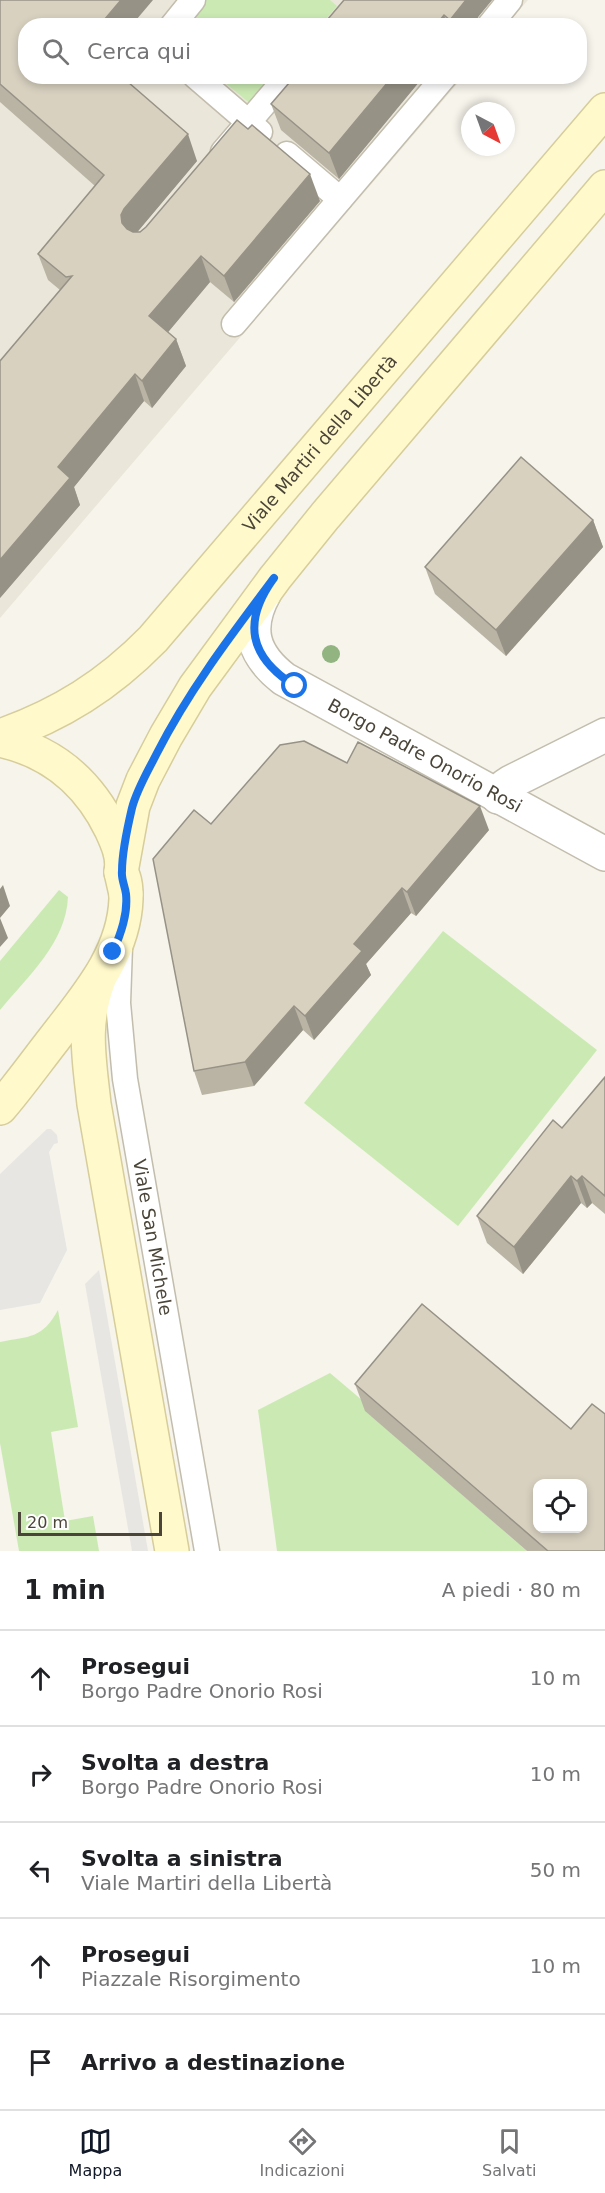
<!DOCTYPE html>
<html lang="it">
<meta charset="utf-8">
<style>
body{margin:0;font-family:"DejaVu Sans",sans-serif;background:#f6f6f6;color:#202124}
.controls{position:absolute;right:18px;bottom:18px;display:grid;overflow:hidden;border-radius:12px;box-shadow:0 3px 9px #0003}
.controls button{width:54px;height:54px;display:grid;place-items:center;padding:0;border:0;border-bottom:2px solid #e0e0e0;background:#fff;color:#202124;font:30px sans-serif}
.compass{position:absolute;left:461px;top:102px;width:54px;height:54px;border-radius:50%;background:#fff;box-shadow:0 3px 9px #0003;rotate:139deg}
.scale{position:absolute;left:18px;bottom:15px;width:144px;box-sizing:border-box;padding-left:6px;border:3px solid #4a4538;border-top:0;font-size:16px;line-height:21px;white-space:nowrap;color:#4a4538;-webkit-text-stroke:4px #fff;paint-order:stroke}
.stop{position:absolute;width:18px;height:18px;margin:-14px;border:4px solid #1a73e8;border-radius:50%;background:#fff}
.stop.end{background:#1a73e8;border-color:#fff;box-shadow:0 2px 6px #0008}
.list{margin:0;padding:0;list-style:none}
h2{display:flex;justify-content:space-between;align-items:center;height:78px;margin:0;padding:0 24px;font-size:26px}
h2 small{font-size:20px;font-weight:400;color:#757577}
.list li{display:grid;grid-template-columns:39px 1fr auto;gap:18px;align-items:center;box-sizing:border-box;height:96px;padding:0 24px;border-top:2px solid #e0e0e0}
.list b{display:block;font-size:22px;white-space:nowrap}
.list p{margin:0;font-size:20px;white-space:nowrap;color:#757577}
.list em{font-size:20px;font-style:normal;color:#757577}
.icon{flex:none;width:33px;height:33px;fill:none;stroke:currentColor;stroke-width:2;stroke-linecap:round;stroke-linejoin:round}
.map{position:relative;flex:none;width:605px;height:1551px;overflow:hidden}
.search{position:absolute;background:#fff;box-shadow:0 3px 9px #0003;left:18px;right:18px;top:18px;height:66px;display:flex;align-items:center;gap:15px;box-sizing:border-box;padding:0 21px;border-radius:24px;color:#757577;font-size:22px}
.sheet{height:558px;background:#fff}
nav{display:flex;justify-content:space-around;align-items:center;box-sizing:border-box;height:84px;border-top:2px solid #e0e0e0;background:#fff;font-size:16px;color:#757577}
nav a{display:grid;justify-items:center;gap:3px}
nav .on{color:#111827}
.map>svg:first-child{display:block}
</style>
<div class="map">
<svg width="605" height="1551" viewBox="0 0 605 1551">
<rect width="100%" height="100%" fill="#f6f4eb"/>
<polygon fill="#eae6d9" points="0,0 528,0 506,25 26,26 26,76 463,77 0,618"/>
<g fill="#cbeab3">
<polygon points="205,0 330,0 337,6 321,25 183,26"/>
<polygon points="218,77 277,77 252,105"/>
<path d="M59,890L68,897C66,943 28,976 0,1010V961Z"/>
<polygon points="443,931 597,1050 458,1226 304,1103"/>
<path d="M58,1310L78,1427L51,1432L65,1521L93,1516L99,1551H19L0,1443V1342C30,1336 42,1339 58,1310Z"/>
<polygon points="330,1373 369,1406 366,1411 527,1551 277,1551 258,1410"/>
</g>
<g fill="#e7e6e2">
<polygon points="47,1129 51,1129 57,1135 58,1143 54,1144 49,1152 67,1250 40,1303 0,1310 0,1174"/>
<polygon points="99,1270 148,1551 132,1551 85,1284"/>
</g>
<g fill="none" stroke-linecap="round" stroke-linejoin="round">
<g stroke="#c2bdad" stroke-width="27">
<g id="lane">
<polyline points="172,26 193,0"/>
<polyline points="489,26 510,0"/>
<polyline points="195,76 260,132"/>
<polyline points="223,152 288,76"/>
<polyline points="287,154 340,199"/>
<polyline points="234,324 445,76"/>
<path id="s1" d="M120,946L118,1003L125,1079L207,1551"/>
</g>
</g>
<g stroke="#c2bdad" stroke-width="36">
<g id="street">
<path id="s2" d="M265,592C245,628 252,654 284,679L605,854"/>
<polyline points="498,797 505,786 511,782 605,735"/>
</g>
</g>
<g stroke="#d6cd9a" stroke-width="36">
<g id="secondary">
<path id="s3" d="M0,736C60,715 108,685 153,639L605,110"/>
<path d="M0,740C51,751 88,782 111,829C117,842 124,857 121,872C126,880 126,890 126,899C124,955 86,997 54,1039C36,1062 19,1086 0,1108"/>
<polyline points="126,894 121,872 133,806 143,780 166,736 195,687 275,578 325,516 605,187"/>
<path d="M99,979C82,1025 89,1057 94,1104L172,1551"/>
</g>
</g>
<use href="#lane" stroke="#fff" stroke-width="24"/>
<use href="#street" stroke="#fff" stroke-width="33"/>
<use href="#secondary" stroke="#fff9cb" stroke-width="33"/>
</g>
<circle fill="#91b480" cx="331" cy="654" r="9"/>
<g fill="#bab4a5">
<polygon points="0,0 26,26 197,161 137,232 320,201 234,302 210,282 168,332 176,339 186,366 152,408 144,401 74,487 80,505 0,598 60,290 48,280 38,254 95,186 0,102"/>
<polygon points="344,0 492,0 478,17 476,26 322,26"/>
<polygon points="290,76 424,76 339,179 281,130 271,104 291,81"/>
<polygon points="593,520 603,547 506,656 435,594 425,567"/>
<polygon points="347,763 489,830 416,916 411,913 366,964 371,975 314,1040 303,1030 254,1086 202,1095 194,1071 211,824"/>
<polygon points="605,1077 605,1214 592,1203 587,1208 581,1203 523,1274 487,1243 477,1216 562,1128"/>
<polygon points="355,1384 571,1429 605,1551 527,1551 365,1411"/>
</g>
<g fill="#979286">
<polygon points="121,0 153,0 131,26 99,26"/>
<polygon points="466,0 492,0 478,17 476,26 452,26 450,20"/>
<polygon points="444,15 448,26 435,26"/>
<polygon points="393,76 424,76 339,179 329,153"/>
<polygon points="188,134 197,161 134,236 131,242 122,223 121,215 124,209"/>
<polygon points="310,174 320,201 234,302 224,276"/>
<polygon points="201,256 210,282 159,343 149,316"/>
<polygon points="176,339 186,366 152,408 142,381"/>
<polygon points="135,374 144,401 74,487 80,505 0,598 0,560 58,467"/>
<polygon points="593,520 603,547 506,656 496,630"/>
<polygon points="480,806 489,830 416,916 407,892"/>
<polygon points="3,885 10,906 0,918 8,938 0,947 0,889"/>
<polygon points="402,888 411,913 366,964 371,975 314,1040 305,1016 354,944"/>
<polygon points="294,1006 303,1030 254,1086 245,1062"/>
<polygon points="571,1176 581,1203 523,1274 514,1247"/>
<polygon points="582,1176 592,1203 587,1208 577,1181"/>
</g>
<g fill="#d8d1c0" stroke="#979286" stroke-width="1.5" fill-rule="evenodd">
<polygon points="0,0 121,0 99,26 26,26 26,76 121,76 188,134 124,209 121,215 122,223 127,229 133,232 140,232 146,227 237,120 248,129 252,125 310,174 224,276 201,256 149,316 176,339 142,381 135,374 58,467 70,478 0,560 0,361 72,276 66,277 38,254 104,175 0,84"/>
<polygon points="344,0 466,0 450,20 444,15 435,26 322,26"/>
<polygon points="295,76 393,76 329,153 271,104"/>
<polygon points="521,457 593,520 496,630 425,567"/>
<polygon points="304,741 347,763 358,742 480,806 407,892 402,888 354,944 362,951 305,1016 294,1006 245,1062 194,1071 153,859 194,810 211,824 280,745"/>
<polygon points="605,1077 605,1196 582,1176 577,1181 571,1176 514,1247 477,1216 553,1120 562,1128"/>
<path d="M422,1304L571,1429L592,1404L605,1414V1551H548L355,1384ZM537,1484H582V1528H537Z"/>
</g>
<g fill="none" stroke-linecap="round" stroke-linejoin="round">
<path stroke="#1a73e8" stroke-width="8" d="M113,952C121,933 128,914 126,894C125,886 121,879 122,871C122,853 128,825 132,808C137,789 148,771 157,753C189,690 232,634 274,578C242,622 249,657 295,686"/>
</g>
<g text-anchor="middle" stroke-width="4.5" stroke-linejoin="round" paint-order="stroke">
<g font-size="18" fill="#4a4538" stroke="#fff">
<text dy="6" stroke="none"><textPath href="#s3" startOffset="440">Viale Martiri della Libertà</textPath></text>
<text dy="6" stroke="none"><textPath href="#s2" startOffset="260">Borgo Padre Onorio Rosi</textPath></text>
<text dy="6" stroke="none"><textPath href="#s1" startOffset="294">Viale San Michele</textPath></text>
</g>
</g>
</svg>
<div class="controls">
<button><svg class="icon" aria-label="locate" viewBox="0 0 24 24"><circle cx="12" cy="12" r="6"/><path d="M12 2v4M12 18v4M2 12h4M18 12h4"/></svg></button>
</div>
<svg class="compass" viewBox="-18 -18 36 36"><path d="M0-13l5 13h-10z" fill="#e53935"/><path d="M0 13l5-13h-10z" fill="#757577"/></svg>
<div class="scale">20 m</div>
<div class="stop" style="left:295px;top:686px"></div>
<div class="stop end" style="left:113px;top:952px"></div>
<div class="search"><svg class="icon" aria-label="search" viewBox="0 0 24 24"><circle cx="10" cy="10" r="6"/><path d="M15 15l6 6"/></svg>Cerca qui</div>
</div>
<section class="sheet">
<h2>1 min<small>A piedi · 80 m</small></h2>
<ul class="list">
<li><svg class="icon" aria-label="ahead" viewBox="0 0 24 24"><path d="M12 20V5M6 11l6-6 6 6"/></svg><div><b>Prosegui</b><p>Borgo Padre Onorio Rosi</p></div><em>10 m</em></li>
<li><svg class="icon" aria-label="right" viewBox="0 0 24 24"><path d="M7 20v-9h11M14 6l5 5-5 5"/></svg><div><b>Svolta a destra</b><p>Borgo Padre Onorio Rosi</p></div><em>10 m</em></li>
<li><svg class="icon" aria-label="left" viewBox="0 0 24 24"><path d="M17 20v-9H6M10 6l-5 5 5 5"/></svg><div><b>Svolta a sinistra</b><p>Viale Martiri della Libertà</p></div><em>50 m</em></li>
<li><svg class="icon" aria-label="ahead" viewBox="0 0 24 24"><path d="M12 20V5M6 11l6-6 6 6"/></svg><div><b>Prosegui</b><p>Piazzale Risorgimento</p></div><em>10 m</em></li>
<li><svg class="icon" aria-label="arrive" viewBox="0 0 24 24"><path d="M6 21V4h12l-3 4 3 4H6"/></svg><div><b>Arrivo a destinazione</b></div></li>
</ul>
</section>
<nav>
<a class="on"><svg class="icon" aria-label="map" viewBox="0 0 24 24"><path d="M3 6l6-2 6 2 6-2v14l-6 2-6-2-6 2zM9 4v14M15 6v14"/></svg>Mappa</a>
<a><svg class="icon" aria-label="directions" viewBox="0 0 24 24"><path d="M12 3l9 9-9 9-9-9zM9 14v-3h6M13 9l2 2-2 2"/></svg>Indicazioni</a>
<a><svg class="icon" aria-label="saved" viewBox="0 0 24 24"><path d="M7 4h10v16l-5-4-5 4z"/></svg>Salvati</a>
</nav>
